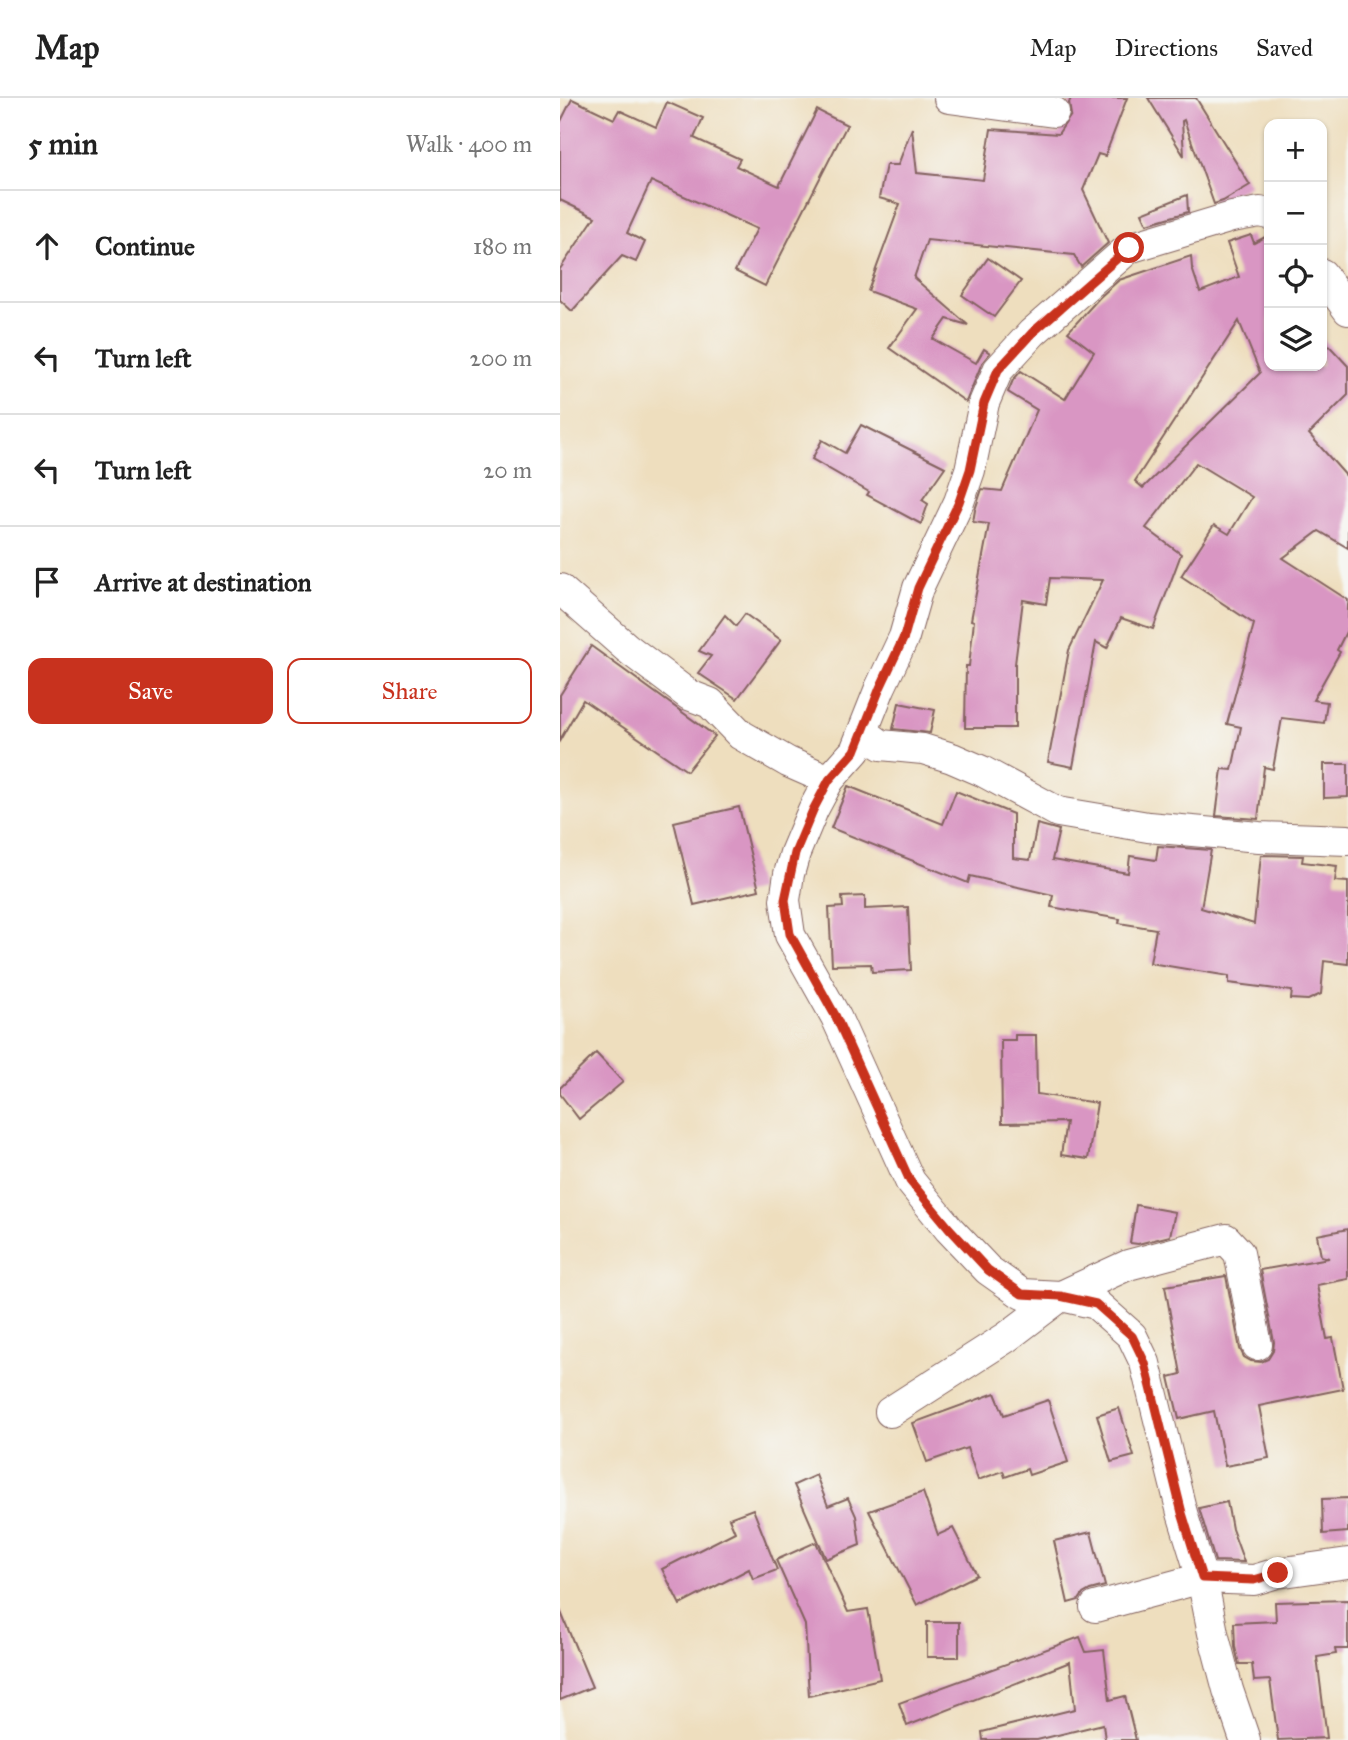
<!DOCTYPE html>
<meta charset="utf-8">
<style>
body{margin:0;font-family:"IM FELL Great Primer",serif;background:#f2f2f2;color:#222}
.controls{position:absolute;right:21px;top:21px;display:grid;overflow:hidden;border-radius:14px;box-shadow:0 2px 5px #0004}
.controls button{width:63px;height:63px;display:grid;place-items:center;padding:0;border:0;border-bottom:2px solid #e0e0e0;background:#fff;color:#222;font:35px sans-serif}
.stop{position:absolute;width:21px;height:21px;margin:-16px;border:5px solid #c8321e;border-radius:50%;background:#fff}
.stop.end{background:#c8321e;border-color:#fff;box-shadow:0 2px 7px #0008}
.list{margin:0;padding:0;list-style:none}
h2{display:flex;justify-content:space-between;align-items:center;height:91px;margin:0;padding:0 28px;font-size:30px}
h2 small{font-size:23px;font-weight:400;color:#767676}
.list li{display:grid;grid-template-columns:46px 1fr auto;gap:21px;align-items:center;box-sizing:border-box;height:112px;padding:0 28px;border-top:2px solid #e0e0e0}
.list b{display:block;font-size:26px;white-space:nowrap}
.list em{font-size:23px;font-style:normal;color:#767676}
.actions{display:flex;gap:14px;padding:21px 28px}
.actions a{flex:1;padding:16px 0;border:2px solid #c8321e;border-radius:14px;text-align:center;font-size:24px;color:#c8321e}
.actions .main{background:#c8321e;color:#fff}
.icon{flex:none;width:38px;height:38px;fill:none;stroke:currentColor;stroke-width:2;stroke-linecap:round;stroke-linejoin:round}
.map{position:relative;flex:none;width:788px;height:1642px;overflow:hidden}
header{display:flex;align-items:center;gap:42px;box-sizing:border-box;height:98px;padding:0 35px;background:#fff;border-bottom:2px solid #e0e0e0}
header strong{font-size:33px}
nav{display:flex;gap:38px;margin-inline-start:auto;font-size:24px}
main{display:flex}
aside{flex:1;background:#fff}
.map>svg:first-child{display:block}
</style>
<header>
<strong>Map</strong>
<nav><a>Map</a><a>Directions</a><a>Saved</a></nav>
</header>
<main>
<aside>
<h2>5 min<small>Walk · 400 m</small></h2>
<ul class="list">
<li><svg class="icon" aria-label="ahead" viewBox="0 0 24 24"><path d="M12 20V5M6 11l6-6 6 6"/></svg><div><b>Continue</b></div><em>180 m</em></li>
<li><svg class="icon" aria-label="left" viewBox="0 0 24 24"><path d="M17 20v-9H6M10 6l-5 5 5 5"/></svg><div><b>Turn left</b></div><em>200 m</em></li>
<li><svg class="icon" aria-label="left" viewBox="0 0 24 24"><path d="M17 20v-9H6M10 6l-5 5 5 5"/></svg><div><b>Turn left</b></div><em>20 m</em></li>
<li><svg class="icon" aria-label="arrive" viewBox="0 0 24 24"><path d="M6 21V4h12l-3 4 3 4H6"/></svg><div><b>Arrive at destination</b></div></li>
</ul>
<div class="actions"><a class="main">Save</a><a>Share</a></div>
</aside>
<div class="map">
<svg width="788" height="1642" viewBox="0 0 788 1642">
<rect width="100%" height="100%" fill="#f6f6f2"/>
<filter id="ink" filterUnits="userSpaceOnUse"><feTurbulence type="fractalNoise" baseFrequency=".0143" numOctaves="2"/><feDisplacementMap in="SourceGraphic" scale="14" xChannelSelector="R" yChannelSelector="G"/><feConvolveMatrix kernelMatrix="1 2 1 2 8 2 1 2 1" color-interpolation-filters="sRGB"/></filter>
<filter id="wash" filterUnits="userSpaceOnUse"><feTurbulence type="fractalNoise" baseFrequency=".00686" numOctaves="4" result="noise"/><feDisplacementMap in="SourceGraphic" scale="28" xChannelSelector="R" yChannelSelector="G"/><feGaussianBlur stdDeviation="1.57" result="paint"/><feColorMatrix in="noise" values="0 0 0 0 0 0 0 0 0 0 0 0 0 0 0 0 0 1.4 0 .05"/><feComposite in="paint" operator="in"/></filter>
<g filter="url(#wash)">
<rect width="100%" height="100%" fill="#eedebe"/>
<g id="blocks">
<g fill="#d996c3" fill-rule="evenodd">
<polygon points="511,0 567,0 545,58 538,56 523,92 548,145 521,169 514,157 367,142 354,180 408,227 387,221 373,241 416,265 424,251 430,255 422,265 406,304 329,250 357,211 308,193 340,106 319,100 326,67 338,67 352,30 357,75 423,82 431,31 498,36 511,17 509,5"/>
<polygon points="588,0 636,0 690,87 663,103 654,106 624,22 622,23 624,58"/>
<polygon points="12,1 54,21 59,12 96,29 107,4 143,20 134,40 180,61 176,68 219,88 257,12 287,27 205,188 175,173 197,131 91,83 67,135 85,144 76,164 62,158 12,213 0,202 0,171 35,119 0,102 0,25"/>
<polygon points="627,97 628,114 587,126 582,115"/>
<path d="M691,137L694,145L709,137V268H762V240L788,268V297L749,336L788,380V450L759,433L723,460L788,502V530L777,552L780,554L753,602L767,604L764,625L722,620L713,671L704,669L698,721L656,718L662,671L672,672L681,629L667,626L694,526L621,478L654,427L669,436L692,399L636,365L586,430L621,456L593,531L561,520L547,550L536,544L513,669L488,664L509,552L543,482L490,480L486,506L463,502L455,566V630H405L406,568H409L414,523L411,522L429,426L413,424L415,412L422,391L442,393L477,312L448,294L453,282L461,273L505,301L534,254L508,234L540,199L559,182L631,158L632,170L640,194L679,179L667,145ZM679,223L700,275L583,390L575,383Z"/>
<polygon points="428,160 461,183 434,219 402,197"/>
<polygon points="301,327 385,369 362,402 368,406 361,426 307,397 309,394 252,361 262,342 285,355"/>
<polygon points="185,516 221,542 177,601 138,575 151,558 139,553 165,517 176,528"/>
<polygon points="31,548 155,638 127,673 23,602 0,642 0,597"/>
<polygon points="339,605 375,612 370,635 333,631"/>
<polygon points="764,666 788,666 788,699 764,700"/>
<polygon points="288,688 383,726 396,693 453,716 453,760 470,762 477,726 499,732 492,762 568,775 570,758 596,762 598,748 651,752 641,810 694,826 701,757 743,758 742,764 777,768 775,783 788,784 788,866 764,863 761,896 748,902 731,901 732,893 669,885 669,878 590,865 596,831 559,825 560,821 491,809 493,797 410,778 408,785 271,730"/>
<polygon points="179,709 199,792 134,807 114,724"/>
<polygon points="305,798 305,811 348,809 351,872 312,874 311,866 272,867 269,810 283,809 282,799"/>
<polygon points="455,937 476,937 477,996 537,1005 528,1061 501,1057 506,1024 442,1025 441,942 455,942"/>
<polygon points="36,955 63,984 19,1021 0,996 0,990"/>
<polygon points="576,1107 615,1114 610,1138 578,1146 570,1145"/>
<polygon points="788,1131 788,1181 757,1187 767,1241 773,1240 783,1291 699,1308 709,1360 665,1368 654,1313 619,1321 609,1279 621,1276 605,1188 666,1178 680,1251 684,1259 691,1263 701,1264 708,1261 713,1253 714,1244 700,1172 769,1160 761,1158 757,1137"/>
<polygon points="435,1295 444,1317 488,1302 508,1364 469,1377 467,1371 445,1379 443,1373 418,1382 407,1350 367,1364 353,1325"/>
<polygon points="559,1310 574,1358 551,1364 537,1317"/>
<polygon points="256,1377 268,1408 288,1400 296,1418 300,1447 266,1461 234,1387"/>
<polygon points="363,1394 378,1437 393,1430 417,1477 357,1507 309,1413"/>
<polygon points="788,1400 788,1434 763,1436 762,1401"/>
<polygon points="667,1404 672,1431 684,1464 655,1463 639,1410"/>
<polygon points="193,1411 217,1472 193,1481 189,1471 120,1507 102,1471 175,1434 169,1420"/>
<polygon points="531,1434 545,1488 530,1492 523,1496 519,1502 508,1505 494,1443"/>
<polygon points="256,1444 288,1514 308,1511 320,1581 249,1598 245,1527 216,1462"/>
<polygon points="788,1502 788,1551 775,1551 776,1556 757,1559 767,1640 718,1642 710,1582 694,1583 692,1566 679,1566 675,1549 674,1525 716,1523 715,1504"/>
<polygon points="0,1512 32,1589 0,1602"/>
<rect x="367" y="1524" width="32" height="35"/>
<polygon points="520,1539 526,1554 544,1552 550,1602 565,1598 576,1642 545,1642 543,1626 477,1642 423,1642 422,1634 515,1611 510,1564 347,1628 339,1605"/>
</g>
</g>
</g>
<g filter="url(#ink)">
<use href="#blocks" fill-opacity="0" stroke="#83625e" stroke-width="2"/>
<g fill="none" stroke-linecap="round" stroke-linejoin="round">
<g stroke="#83625e" stroke-width="32">
<g id="minor">
<polyline points="389,0 494,14"/>
<polyline points="762,176 788,212"/>
<polyline points="0,491 67,550 129,597 150,605 181,637 228,664 269,682 253,712 235,755 229,776 225,802 230,837 276,919 350,1083 389,1131 428,1172 462,1196 501,1198 536,1206 572,1238 585,1265 622,1415 642,1480 653,1535 668,1592 685,1642"/>
<polyline points="303,634 321,647 363,651 392,660 422,673 498,714 588,729 699,739 788,742"/>
<polyline points="269,682 295,653 320,590 344,539 358,490 399,404 410,372 424,305 438,272 472,235 569,150 672,119 700,114 709,116"/>
<polyline points="330,1314 447,1239 501,1198 568,1167 666,1141 679,1155 697,1247"/>
<polyline points="535,1509 642,1480 694,1482 717,1475 788,1465"/>
</g>
</g>
<use href="#minor" stroke="#fff" stroke-width="30"/>
</g>
</g>
<g fill="none" stroke-linecap="round" stroke-linejoin="round" filter="url(#ink)">
<polyline stroke="#c8321e" stroke-width="9" points="569,150 472,235 438,272 424,305 410,372 399,404 358,490 344,539 320,590 295,653 269,682 253,712 235,755 225,802 230,836 276,919 350,1083 389,1130 428,1172 462,1196 500,1198 536,1206 572,1238 585,1265 622,1415 642,1480 694,1482 718,1475"/>
</g>
</svg>
<div class="controls">
<button>+</button>
<button>−</button>
<button><svg class="icon" aria-label="locate" viewBox="0 0 24 24"><circle cx="12" cy="12" r="6"/><path d="M12 2v4M12 18v4M2 12h4M18 12h4"/></svg></button>
<button><svg class="icon" aria-label="layers" viewBox="0 0 24 24"><path d="M12 4l9 5-9 5-9-5zM3 14l9 5 9-5"/></svg></button>
</div>
<div class="stop" style="left:569px;top:150px"></div>
<div class="stop end" style="left:718px;top:1475px"></div>
</div>
</main>
